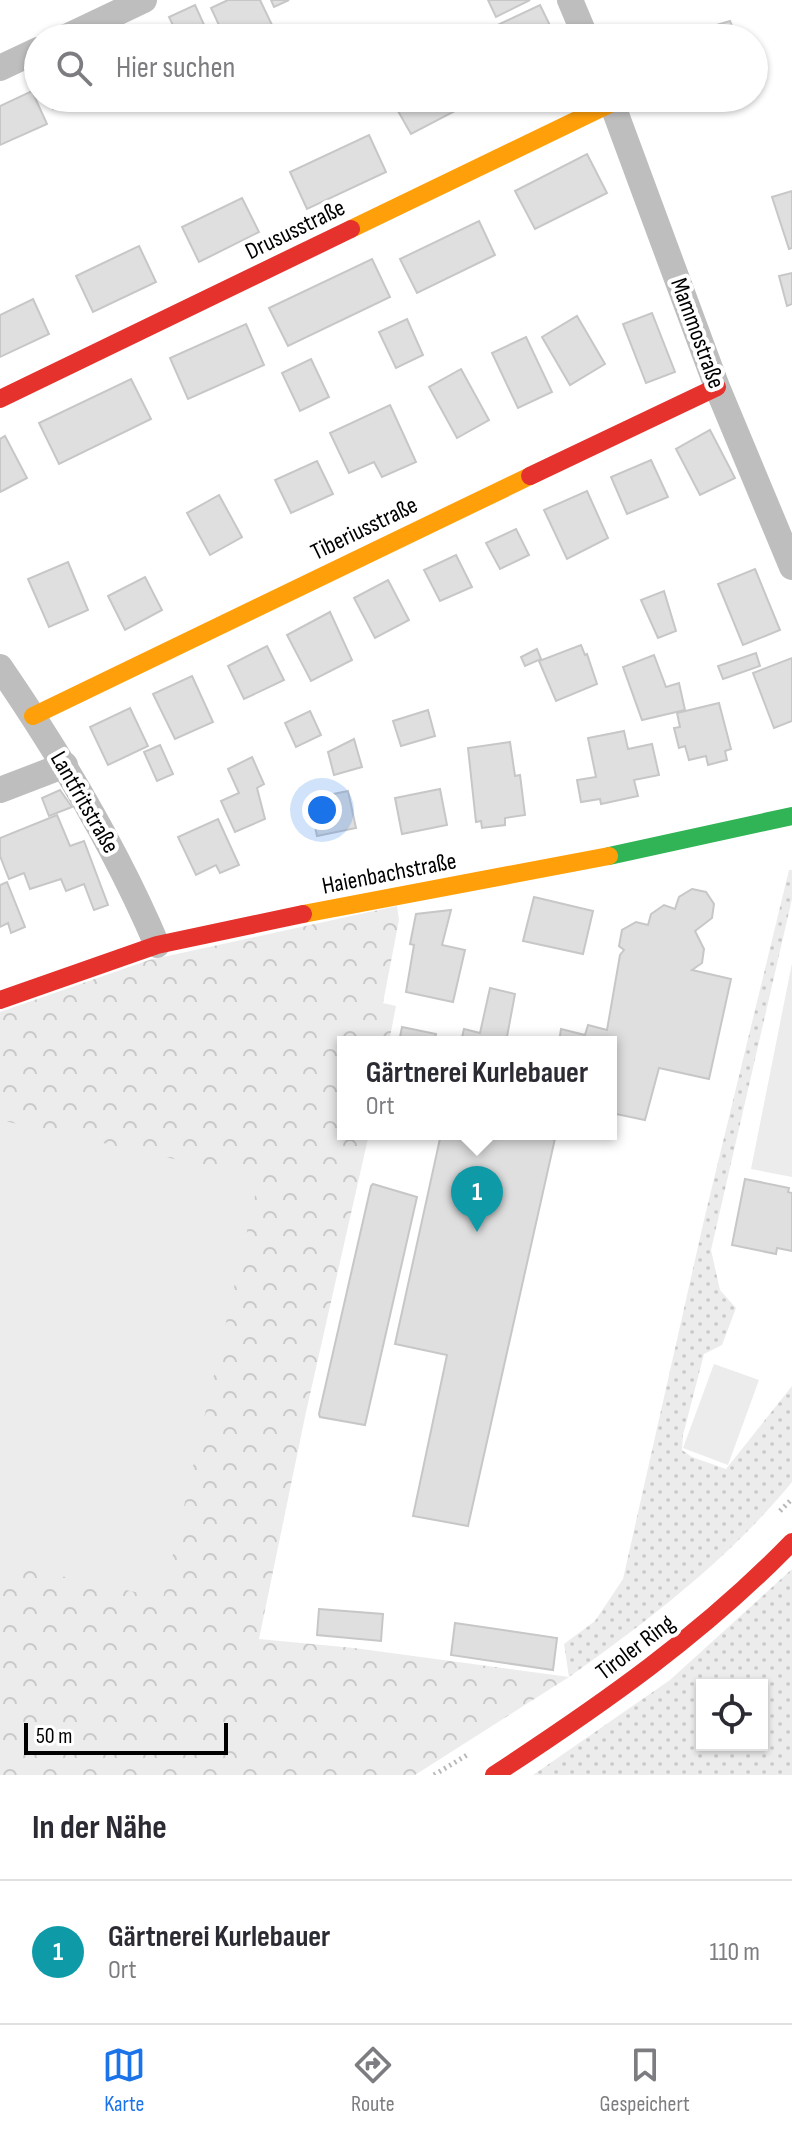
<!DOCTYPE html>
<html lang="de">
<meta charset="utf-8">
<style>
body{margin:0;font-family:"Sofia Sans Condensed",sans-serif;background:#f7f7f7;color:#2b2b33}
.controls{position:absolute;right:24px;bottom:24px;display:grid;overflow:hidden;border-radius:0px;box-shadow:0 2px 6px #0004}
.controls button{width:72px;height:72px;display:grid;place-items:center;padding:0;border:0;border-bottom:2px solid #e1e1e2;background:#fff;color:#2b2b33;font:40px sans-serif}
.scale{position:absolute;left:24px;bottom:20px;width:204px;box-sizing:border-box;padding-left:8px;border:4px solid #000;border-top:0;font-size:22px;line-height:28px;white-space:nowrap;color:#000;-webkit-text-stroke:6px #fff;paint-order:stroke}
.you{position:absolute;left:322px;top:810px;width:28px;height:28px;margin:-20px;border:6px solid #fff;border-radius:50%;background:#1a73e8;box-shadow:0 0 0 12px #1a73e833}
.badge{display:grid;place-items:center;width:52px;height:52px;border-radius:50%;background:#1a73e8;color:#fff;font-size:26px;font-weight:700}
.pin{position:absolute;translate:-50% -66px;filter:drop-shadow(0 2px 4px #0008)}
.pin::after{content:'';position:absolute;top:42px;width:28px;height:24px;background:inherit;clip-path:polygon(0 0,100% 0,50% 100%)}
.popup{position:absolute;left:337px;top:1036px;width:280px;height:104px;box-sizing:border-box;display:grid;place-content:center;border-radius:0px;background:#fff;filter:drop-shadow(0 2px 6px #0005);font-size:26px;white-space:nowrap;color:#7c7c81}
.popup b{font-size:30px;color:#2b2b33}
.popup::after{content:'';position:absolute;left:50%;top:100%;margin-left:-16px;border:16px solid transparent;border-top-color:#fff}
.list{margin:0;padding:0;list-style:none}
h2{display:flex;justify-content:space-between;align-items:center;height:104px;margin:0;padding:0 32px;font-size:34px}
h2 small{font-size:26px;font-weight:400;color:#7c7c81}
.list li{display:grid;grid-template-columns:52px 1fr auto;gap:24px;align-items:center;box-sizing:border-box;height:144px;padding:0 32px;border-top:2px solid #e1e1e2}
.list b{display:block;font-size:30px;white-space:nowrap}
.list p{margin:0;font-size:26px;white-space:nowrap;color:#7c7c81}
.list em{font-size:26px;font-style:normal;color:#7c7c81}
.icon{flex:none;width:44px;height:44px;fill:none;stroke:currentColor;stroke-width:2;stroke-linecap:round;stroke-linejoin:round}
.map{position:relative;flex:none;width:792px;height:1775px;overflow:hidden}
.search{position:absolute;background:#fff;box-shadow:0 2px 6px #0004;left:24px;right:24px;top:24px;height:88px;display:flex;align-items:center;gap:20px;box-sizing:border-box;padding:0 28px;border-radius:44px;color:#7c7c81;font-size:30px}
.sheet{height:248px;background:#fff}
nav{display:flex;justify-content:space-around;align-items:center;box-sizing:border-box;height:112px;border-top:2px solid #e1e1e2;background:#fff;font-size:22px;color:#7c7c81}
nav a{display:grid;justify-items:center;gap:4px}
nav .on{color:#1a73e8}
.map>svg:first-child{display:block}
</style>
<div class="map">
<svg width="792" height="1775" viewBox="0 0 792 1775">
<defs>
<pattern id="grass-dots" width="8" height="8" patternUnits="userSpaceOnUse" patternTransform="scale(2)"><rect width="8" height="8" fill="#ececec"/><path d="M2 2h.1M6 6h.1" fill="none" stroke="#c9c9c9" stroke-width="1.8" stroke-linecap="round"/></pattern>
<pattern id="park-crowns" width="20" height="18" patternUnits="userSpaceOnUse" patternTransform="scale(2)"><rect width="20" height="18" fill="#ececec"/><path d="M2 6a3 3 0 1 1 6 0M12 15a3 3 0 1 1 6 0" fill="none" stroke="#c9c9c9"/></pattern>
</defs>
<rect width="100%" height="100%" fill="#fff"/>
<g fill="url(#grass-dots)" fill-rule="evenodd">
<path d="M789,870H792V899L711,1250L720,1290L736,1308L722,1345L704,1354L683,1435L682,1450L692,1457L726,1469L792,1386V1482C730,1558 648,1621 569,1677L564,1644L595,1621L623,1579L704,1220Z"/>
<path d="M792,1569V1775H533L670,1680ZM702,1685H762V1745H702Z"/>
</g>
<polygon fill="url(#park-crowns)" points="397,906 399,920 383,1003 396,1006 389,1042 343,1042 343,1134 369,1134 306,1412 259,1639 354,1648 569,1677 415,1775 0,1775 0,1012 149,960"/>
<g fill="#ececec">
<polygon points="792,963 792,1177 751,1169"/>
<polygon points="0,1120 259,1178 163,1598 0,1563"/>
<polygon points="714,1364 759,1380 728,1465 683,1448"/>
</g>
<g fill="#dfdfdf" stroke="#c7c7c7" stroke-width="2">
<polygon points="228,0 260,0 273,27 250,38 225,38 211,8"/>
<polygon points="271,0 289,0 274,7"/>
<polygon points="488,0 530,0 496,17"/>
<polygon points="195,5 210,38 179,38 169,17"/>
<polygon points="540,5 556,38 488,38 485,31"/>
<polygon points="730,21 737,38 673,38"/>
<polygon points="32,91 47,124 0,145 0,106"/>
<polygon points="48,98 75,98 53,109"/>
<polygon points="406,98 473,98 474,101 411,134 394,104"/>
<polygon points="660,98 707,98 663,109"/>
<polygon points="712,98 729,98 730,104 717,108"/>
<polygon points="369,135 386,172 307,209 290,172"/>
<polygon points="587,154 607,193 535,229 515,191"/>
<polygon points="792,191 792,248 789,249 772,197"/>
<polygon points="242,198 259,232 199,262 182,227"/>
<polygon points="479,221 495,255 417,293 400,259"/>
<polygon points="139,246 156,282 93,312 76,276"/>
<polygon points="372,259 390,297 288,346 269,308"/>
<polygon points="792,273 792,304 787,306 779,276"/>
<polygon points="33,299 49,334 0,357 0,315"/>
<polygon points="652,313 675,372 646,383 623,324"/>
<polygon points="577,316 605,364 570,385 542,337"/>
<polygon points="407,319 423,355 396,368 379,332"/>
<polygon points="246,324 264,365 188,399 170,358"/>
<polygon points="526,337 552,392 518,408 492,353"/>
<polygon points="311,359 329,397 300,411 282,373"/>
<polygon points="461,369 489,420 457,438 429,387"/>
<polygon points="131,379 151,419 59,464 39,423"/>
<polygon points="390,405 416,462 382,477 374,462 349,473 330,433"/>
<polygon points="710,430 735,478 700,495 676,449"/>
<polygon points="5,436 27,478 0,492 0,439"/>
<polygon points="651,460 668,497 627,514 611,477"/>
<polygon points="317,461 333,494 291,513 275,480"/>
<polygon points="587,491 608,538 567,559 544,510"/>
<polygon points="219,495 242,537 210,555 187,513"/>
<polygon points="516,529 529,555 500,569 486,543"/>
<polygon points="456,555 472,587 440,601 424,570"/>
<polygon points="68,562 88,610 49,627 28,579"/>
<polygon points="755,569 780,630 743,645 718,584"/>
<polygon points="145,577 162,610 125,630 108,596"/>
<polygon points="388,580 409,620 375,638 354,598"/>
<polygon points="664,591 676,631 658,638 641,600"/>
<polygon points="330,612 352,660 311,681 287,635"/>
<polygon points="581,645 585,655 587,654 597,684 556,701 539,661"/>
<polygon points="267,646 284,680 244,699 228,666"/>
<polygon points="537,649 541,659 525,666 521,657"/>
<polygon points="756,653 760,666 723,679 718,666"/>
<polygon points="654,655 666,687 679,683 685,710 642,720 623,667"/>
<polygon points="792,658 792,721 774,728 753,673"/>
<polygon points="192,676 213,722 175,739 153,694"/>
<polygon points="719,703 731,749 725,751 727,760 708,765 706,756 689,760 685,746 679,748 674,728 680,727 677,713"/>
<polygon points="130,708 148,746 108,765 90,727"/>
<polygon points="428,710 435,736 401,746 393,721"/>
<polygon points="310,711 321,735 296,747 285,723"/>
<polygon points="624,731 628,749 652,744 659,775 634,780 638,796 601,804 600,799 581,802 577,780 596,777 588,738"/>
<polygon points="354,739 362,767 334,775 328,752"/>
<polygon points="510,742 515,776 520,775 525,815 505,818 505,825 482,828 481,821 476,822 468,748"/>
<polygon points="160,745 173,774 157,781 144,752"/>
<polygon points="252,757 264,784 257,788 265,819 235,832 221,801 239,793 228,769"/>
<polygon points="440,789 447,825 402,834 395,798"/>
<polygon points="60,790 72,807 49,816 42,798"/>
<polygon points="348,791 356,828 317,836 309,799"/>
<polygon points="57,815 70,846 84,841 108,905 94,910 84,884 66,891 61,879 30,889 24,873 9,879 0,856 0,838"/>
<polygon points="218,819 239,865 220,873 216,865 196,875 178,837"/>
<polygon points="7,882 25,927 11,933 8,923 0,927 0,885"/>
<polygon points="692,889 706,892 714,904 712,918 695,931 704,949 702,963 692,970 731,979 709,1079 659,1068 645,1120 611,1113 611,1042 559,1042 561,1029 585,1035 588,1025 607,1030 620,955 624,950 619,946 622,930 636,922 648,925 651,914 664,905 675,909 679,897"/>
<polygon points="534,897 593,911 583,954 523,941"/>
<polygon points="451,910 442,945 465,950 453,1002 406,992 414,945 410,944 416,914"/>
<polygon points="490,988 515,994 506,1042 461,1042 464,1029 480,1033"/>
<polygon points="402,1027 436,1034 434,1042 399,1042"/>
<polygon points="441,1134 556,1134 468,1526 413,1516 447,1355 395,1344"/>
<polygon points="745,1179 789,1188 788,1192 792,1193 792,1251 777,1248 776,1254 732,1245"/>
<polygon points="373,1184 417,1197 365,1425 320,1417 319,1414 371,1186"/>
<polygon points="319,1609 383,1614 381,1641 317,1635"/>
<polygon points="455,1623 557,1638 553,1670 451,1655"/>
</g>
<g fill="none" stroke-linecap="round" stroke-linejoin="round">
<g stroke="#b9b9b9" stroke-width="5" stroke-dasharray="2 4" stroke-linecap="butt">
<polyline points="780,1511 792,1499"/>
<polyline points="434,1775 467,1755"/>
</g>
<g stroke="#bebebe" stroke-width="26">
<polyline points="570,0 586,38"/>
<polyline points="64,38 144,0"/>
<polyline points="0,68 38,50"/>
<polyline points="610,98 717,387 792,567"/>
<path d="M0,667C61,756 115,846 157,945"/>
<polyline points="0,790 65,765"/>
</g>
<polyline stroke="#30b455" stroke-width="18" points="609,856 792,816"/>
<g stroke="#ff9f0a" stroke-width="18">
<polyline points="351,229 612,103"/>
<polyline points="33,716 530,476"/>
<polyline points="303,914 609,856"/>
</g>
<g stroke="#e5322d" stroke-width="18">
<polyline points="0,399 351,229"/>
<polyline points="530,476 717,387"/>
<polyline points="0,1000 157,945 303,914"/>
<path d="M494,1775C601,1705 703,1634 792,1542"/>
</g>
</g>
<g text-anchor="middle" stroke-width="8" stroke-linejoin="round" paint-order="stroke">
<g font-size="24" fill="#000" stroke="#fff">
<text transform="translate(295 229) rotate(-26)" y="8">Drususstraße</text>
<text transform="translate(698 333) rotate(70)" y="8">Mammostraße</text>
<text transform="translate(364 528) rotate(-26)" y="8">Tiberiusstraße</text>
<text transform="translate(85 802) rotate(60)" y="8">Lantfritstraße</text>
<text transform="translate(389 873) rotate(-11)" y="8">Haienbachstraße</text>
<text transform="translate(635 1647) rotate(-37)" y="8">Tiroler Ring</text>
</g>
</g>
</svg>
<div class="controls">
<button><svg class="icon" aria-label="locate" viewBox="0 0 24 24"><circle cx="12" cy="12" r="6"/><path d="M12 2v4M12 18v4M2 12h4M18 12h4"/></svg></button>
</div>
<div class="scale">50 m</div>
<div class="you"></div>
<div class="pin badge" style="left:477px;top:1232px;background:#0f9aa8">1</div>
<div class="popup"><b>Gärtnerei Kurlebauer</b>Ort</div>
<div class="search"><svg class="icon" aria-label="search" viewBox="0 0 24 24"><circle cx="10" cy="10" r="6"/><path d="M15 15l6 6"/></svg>Hier suchen</div>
</div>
<section class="sheet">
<h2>In der Nähe<small></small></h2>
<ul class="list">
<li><span class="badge" style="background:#0f9aa8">1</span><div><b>Gärtnerei Kurlebauer</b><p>Ort</p></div><em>110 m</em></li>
</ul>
</section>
<nav>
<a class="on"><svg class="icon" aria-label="map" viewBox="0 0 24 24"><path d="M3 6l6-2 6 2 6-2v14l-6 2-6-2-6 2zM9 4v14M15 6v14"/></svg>Karte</a>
<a><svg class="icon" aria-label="directions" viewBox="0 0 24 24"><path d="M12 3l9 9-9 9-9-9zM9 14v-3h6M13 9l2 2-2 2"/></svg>Route</a>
<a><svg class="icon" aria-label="saved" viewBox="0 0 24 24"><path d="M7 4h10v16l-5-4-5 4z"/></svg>Gespeichert</a>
</nav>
